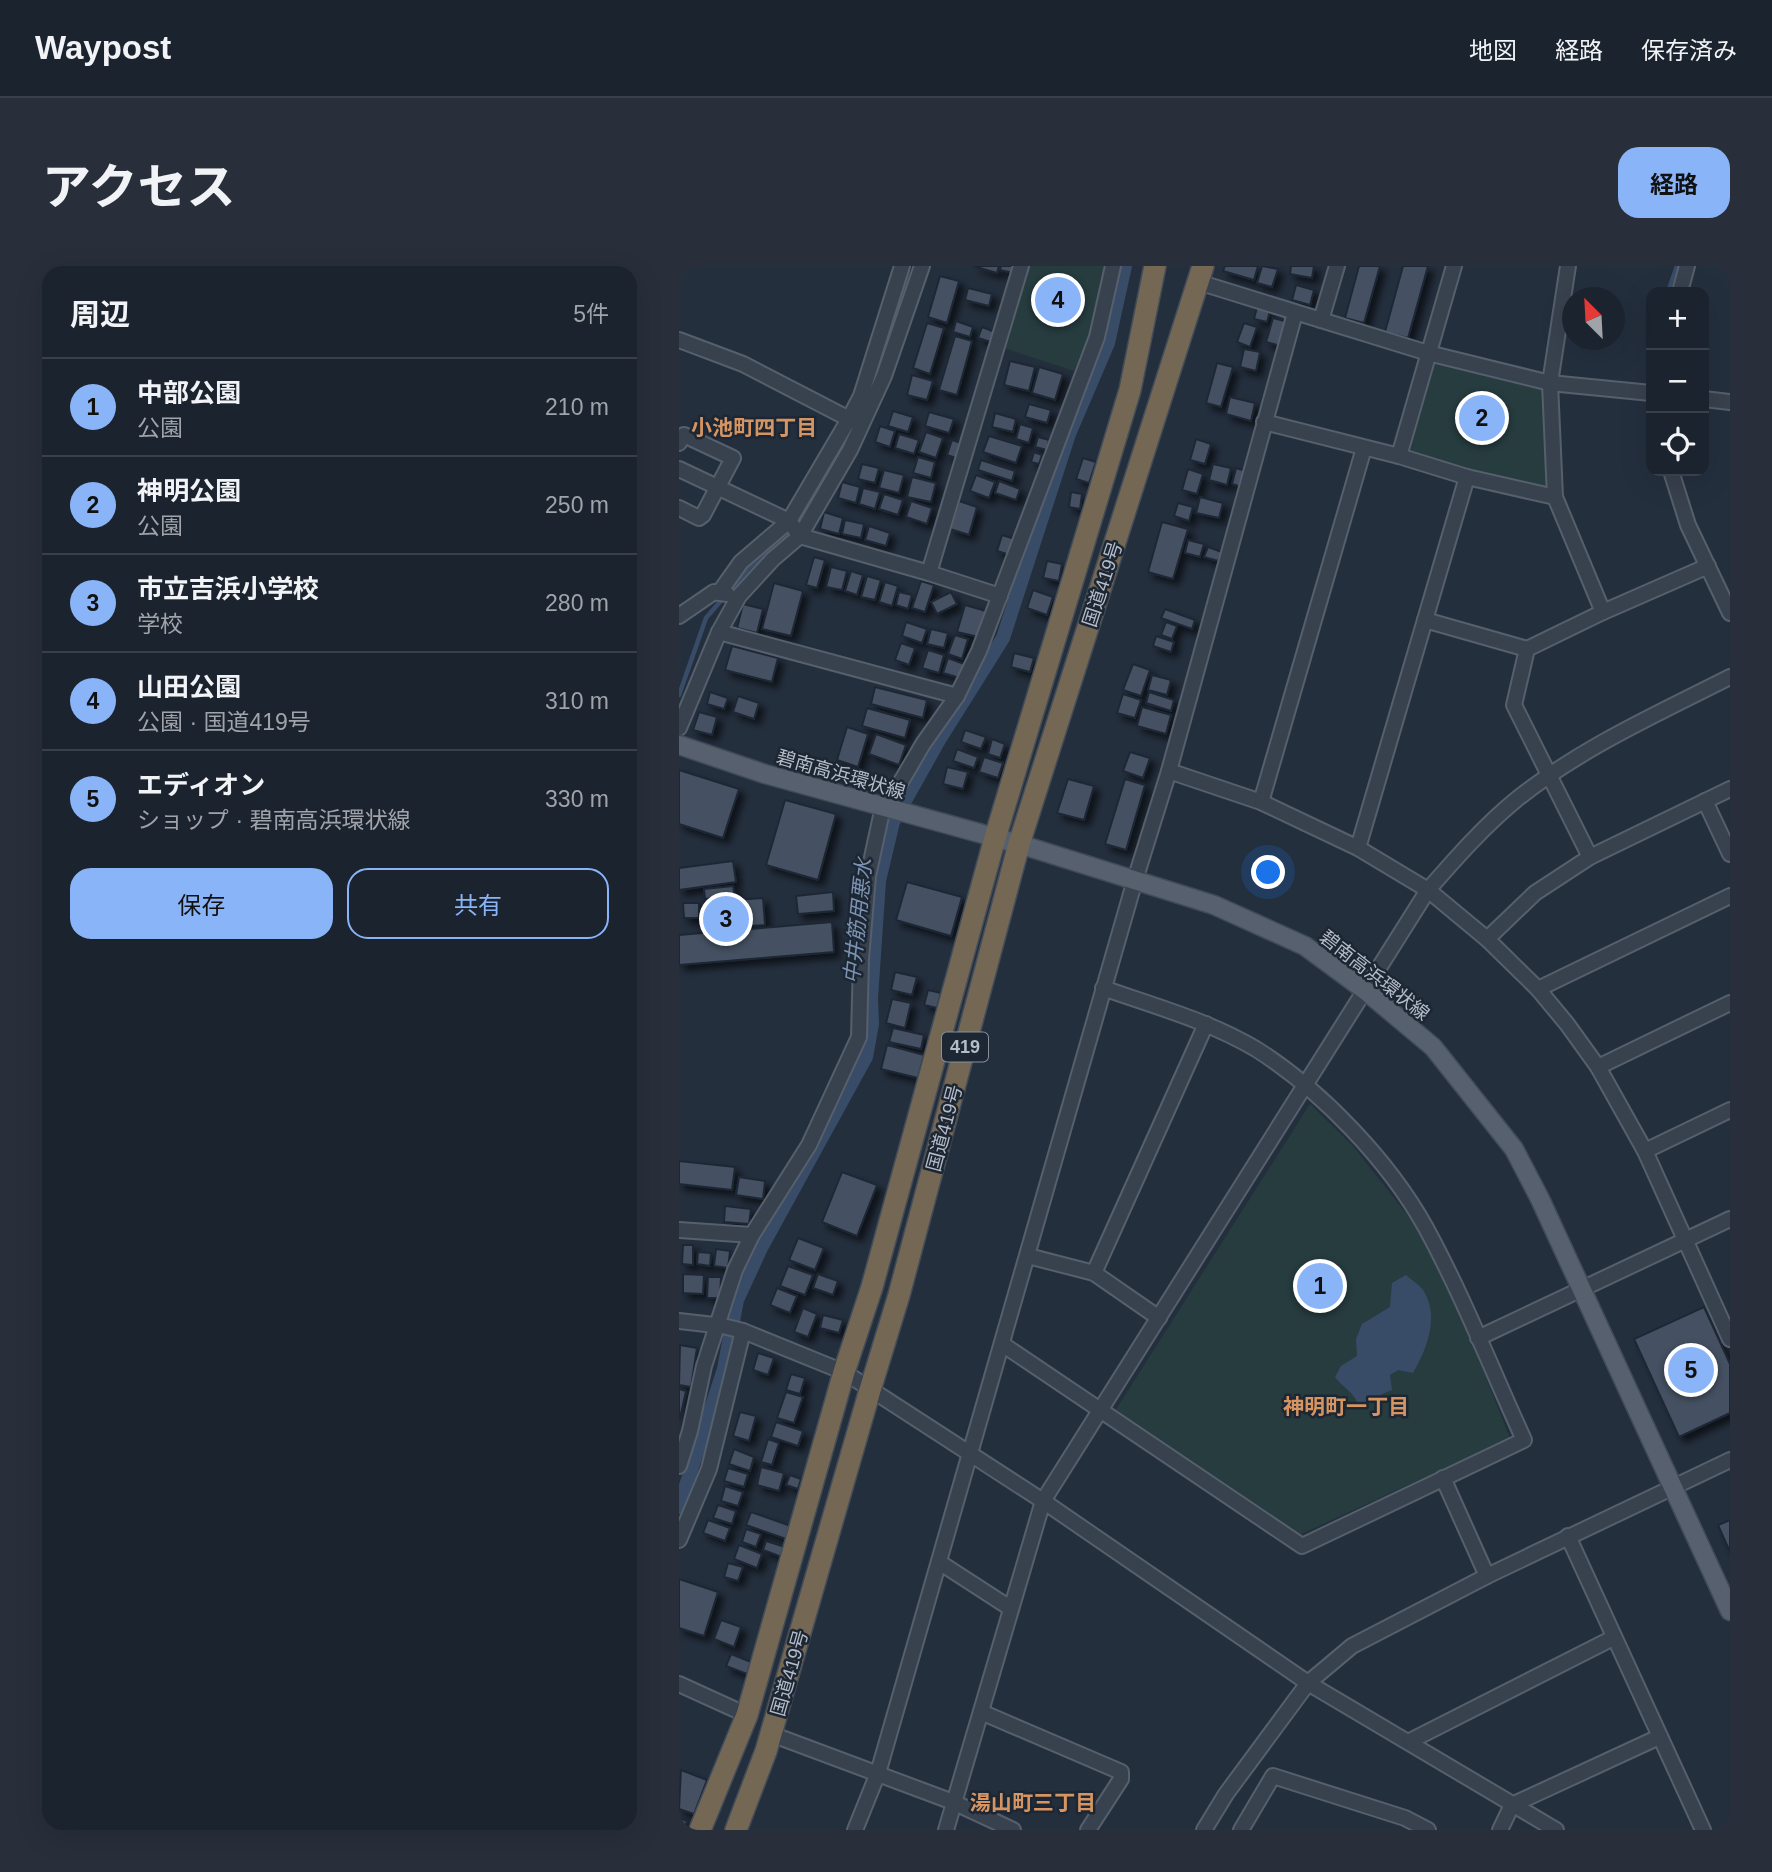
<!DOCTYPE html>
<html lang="ja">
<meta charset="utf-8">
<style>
body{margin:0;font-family:Arial,"Noto Sans JP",sans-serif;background:#282f3a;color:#f1f3f6}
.controls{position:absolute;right:21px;top:21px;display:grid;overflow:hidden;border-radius:14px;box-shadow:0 7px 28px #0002}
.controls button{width:63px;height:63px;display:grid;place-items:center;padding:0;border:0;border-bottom:2px solid #39404a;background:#1b232e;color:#f1f3f6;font:35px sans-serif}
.compass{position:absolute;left:883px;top:21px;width:63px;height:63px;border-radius:50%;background:#1b232e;box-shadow:0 7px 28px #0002;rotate:336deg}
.you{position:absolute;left:590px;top:607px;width:24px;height:24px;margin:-18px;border:5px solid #fff;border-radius:50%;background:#1a73e8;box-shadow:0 0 0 10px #1a73e833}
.badge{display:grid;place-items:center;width:46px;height:46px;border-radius:50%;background:#8ab4f8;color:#111;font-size:23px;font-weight:700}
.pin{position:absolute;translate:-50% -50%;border:4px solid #fff;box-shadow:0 2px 7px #0006}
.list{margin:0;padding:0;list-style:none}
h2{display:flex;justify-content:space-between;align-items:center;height:91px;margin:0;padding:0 28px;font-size:30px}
h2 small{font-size:23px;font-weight:400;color:#a0a4aa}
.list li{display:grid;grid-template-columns:46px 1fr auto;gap:21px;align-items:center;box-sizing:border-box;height:98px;padding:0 28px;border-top:2px solid #39404a}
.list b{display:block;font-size:26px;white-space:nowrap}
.list p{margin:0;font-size:23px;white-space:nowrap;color:#a0a4aa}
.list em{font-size:23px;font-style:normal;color:#a0a4aa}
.actions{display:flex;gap:14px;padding:21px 28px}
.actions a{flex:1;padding:16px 0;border:2px solid #8ab4f8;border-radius:21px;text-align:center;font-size:24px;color:#8ab4f8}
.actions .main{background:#8ab4f8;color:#111}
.icon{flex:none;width:38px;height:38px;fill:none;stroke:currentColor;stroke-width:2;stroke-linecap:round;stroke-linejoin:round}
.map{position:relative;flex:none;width:1051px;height:1564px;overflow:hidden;border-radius:21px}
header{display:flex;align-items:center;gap:42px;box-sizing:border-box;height:98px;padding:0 35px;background:#1b232e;border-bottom:2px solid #39404a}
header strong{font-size:33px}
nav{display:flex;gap:38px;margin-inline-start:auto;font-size:24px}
.intro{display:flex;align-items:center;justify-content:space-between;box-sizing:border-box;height:168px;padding:0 42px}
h1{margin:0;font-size:49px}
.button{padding:18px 32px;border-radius:21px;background:#8ab4f8;color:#111;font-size:24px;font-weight:700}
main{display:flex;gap:42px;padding:0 42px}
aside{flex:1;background:#1b232e;border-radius:21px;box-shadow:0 7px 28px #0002}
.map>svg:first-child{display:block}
</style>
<header>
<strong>Waypost</strong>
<nav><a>地図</a><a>経路</a><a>保存済み</a></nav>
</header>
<div class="intro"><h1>アクセス</h1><a class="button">経路</a></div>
<main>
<aside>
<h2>周辺<small>5件</small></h2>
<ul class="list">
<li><span class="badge">1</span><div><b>中部公園</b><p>公園</p></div><em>210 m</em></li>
<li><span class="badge">2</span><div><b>神明公園</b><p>公園</p></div><em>250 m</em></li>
<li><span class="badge">3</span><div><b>市立吉浜小学校</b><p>学校</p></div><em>280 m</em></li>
<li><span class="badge">4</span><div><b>山田公園</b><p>公園 · 国道419号</p></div><em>310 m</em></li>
<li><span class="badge">5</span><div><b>エディオン</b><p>ショップ · 碧南高浜環状線</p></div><em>330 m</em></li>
</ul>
<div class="actions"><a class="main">保存</a><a>共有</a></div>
</aside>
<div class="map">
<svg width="1051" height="1564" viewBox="0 0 1051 1564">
<defs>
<filter id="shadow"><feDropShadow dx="5.5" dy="5.5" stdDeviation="3.5" flood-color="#0009"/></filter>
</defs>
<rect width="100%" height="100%" fill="#242f3e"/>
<g fill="#263c3f">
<polygon points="348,0 426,0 411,68 395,105 325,82"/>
<polygon points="752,93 866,119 872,225 729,185"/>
<polygon points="631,838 674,880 741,965 792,1074 831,1172 620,1269 436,1145"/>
</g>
<path fill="#394c67" d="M727,1009C732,1014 740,1018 744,1024C761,1049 748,1083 734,1107L719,1104L711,1109L713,1124L703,1128L681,1142C673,1123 667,1125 656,1111L662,1100L678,1090L677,1073L683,1058L711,1041L713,1017Z"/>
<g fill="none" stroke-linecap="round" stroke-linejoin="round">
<g stroke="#394c67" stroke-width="4.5">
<polyline points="989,26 998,0"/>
<polyline points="192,123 215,59 229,4"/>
<polyline points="132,237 172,166"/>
<polyline points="0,429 27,352 71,301 106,271 128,245"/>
</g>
<polyline stroke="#394c67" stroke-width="14" points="0,1241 45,1103 58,1034 82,982 187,791 193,758 192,732 200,615 214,556 260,474 324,372 390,168 429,77 446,0"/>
</g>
<g fill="#455162" stroke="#1f2835" stroke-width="2" filter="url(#shadow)">
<polygon points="294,0 320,0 318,7"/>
<polygon points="322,0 336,0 334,7 321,4"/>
<polygon points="546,0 579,0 575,14 544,5"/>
<polygon points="583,0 599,3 593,21 578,17"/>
<polygon points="612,0 635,0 633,12 611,8"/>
<polygon points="680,0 701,0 685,57 666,52"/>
<polygon points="724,0 749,0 729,72 706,66"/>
<polygon points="261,10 280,15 268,57 249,51"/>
<polygon points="617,19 635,24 631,39 613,34"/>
<polygon points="289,22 313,28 310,40 286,34"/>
<polygon points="578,41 591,45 588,56 575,53"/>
<polygon points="594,52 609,56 602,80 587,76"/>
<polygon points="277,55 294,61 291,71 274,66"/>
<polygon points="248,57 265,62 251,108 234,102"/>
<polygon points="565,57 578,61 571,81 558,76"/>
<polygon points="303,61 316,66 312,76 299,72"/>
<polygon points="276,70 293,75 278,129 260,124"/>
<polygon points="565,83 581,86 577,105 561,101"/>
<polygon points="331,95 356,101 350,125 325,119"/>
<polygon points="538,97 554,101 542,141 527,137"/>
<polygon points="360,101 384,108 376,134 353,127"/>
<polygon points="233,109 254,115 248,134 228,129"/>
<polygon points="551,131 576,137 572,155 547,148"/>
<polygon points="350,138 372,144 368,157 346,151"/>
<polygon points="214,145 234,151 229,166 209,160"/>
<polygon points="250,146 275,153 270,167 246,160"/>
<polygon points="316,147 337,153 334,166 313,161"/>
<polygon points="341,158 354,162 350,177 337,173"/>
<polygon points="201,160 216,165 211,181 196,176"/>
<polygon points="247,166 264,172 257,192 240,186"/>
<polygon points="220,168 240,174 235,188 216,182"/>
<polygon points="310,170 343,180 337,197 304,186"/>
<polygon points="359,171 370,174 368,184 356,181"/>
<polygon points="517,173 532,178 526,198 511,194"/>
<polygon points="273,174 282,177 277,192 268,189"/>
<polygon points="355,186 363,189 360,198 352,196"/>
<polygon points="239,191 256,196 252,212 234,207"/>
<polygon points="404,192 417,196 410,217 397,213"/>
<polygon points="302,194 336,205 333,215 299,204"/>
<polygon points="183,198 200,202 196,217 179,213"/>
<polygon points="534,198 552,202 548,219 530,214"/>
<polygon points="557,202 567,205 563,221 553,218"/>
<polygon points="509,203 524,208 518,228 503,224"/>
<polygon points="205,204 225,209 220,227 200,222"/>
<polygon points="297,209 316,216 310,232 291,225"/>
<polygon points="233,211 257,217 252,236 228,231"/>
<polygon points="320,215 341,223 337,234 316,227"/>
<polygon points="163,216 181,221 177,237 159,232"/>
<polygon points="184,222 201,226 196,243 180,238"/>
<polygon points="392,226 403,228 401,243 390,241"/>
<polygon points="205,228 224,234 219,249 200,243"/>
<polygon points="521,231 544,237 540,252 517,247"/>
<polygon points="232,235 253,242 248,258 227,251"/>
<polygon points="280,235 298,241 290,269 271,263"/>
<polygon points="499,237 514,241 510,255 495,250"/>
<polygon points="145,246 164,252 160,268 141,263"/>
<polygon points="166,254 185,258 182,272 163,268"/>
<polygon points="483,256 509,263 494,313 469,306"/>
<polygon points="190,260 211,267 207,280 186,274"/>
<polygon points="323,269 336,273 331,289 318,285"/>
<polygon points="509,274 525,278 521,291 506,287"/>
<polygon points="529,281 543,286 539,295 525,291"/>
<polygon points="135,291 146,294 138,322 127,319"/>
<polygon points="368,295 383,298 380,315 364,312"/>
<polygon points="152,301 168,305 163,324 147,321"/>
<polygon points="172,305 184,309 178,329 166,325"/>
<polygon points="188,310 202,314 196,334 182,331"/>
<polygon points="242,315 255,319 246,346 233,342"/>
<polygon points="206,316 219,320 213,340 200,336"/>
<polygon points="95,317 124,325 112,370 83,363"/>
<polygon points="354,324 374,331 368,349 348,342"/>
<polygon points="220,326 233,329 229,343 217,339"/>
<polygon points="272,326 278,338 258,348 252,336"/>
<polygon points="64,338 84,343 78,367 58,362"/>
<polygon points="286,339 307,345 300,371 278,366"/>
<polygon points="486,343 516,354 513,363 482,352"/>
<polygon points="227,356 248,363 243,377 223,370"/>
<polygon points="487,356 498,360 493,373 482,369"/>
<polygon points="252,363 269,367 265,382 248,378"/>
<polygon points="276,369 289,373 283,393 269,388"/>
<polygon points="477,370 495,376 492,386 474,380"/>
<polygon points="222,377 236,382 230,399 216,394"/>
<polygon points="53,380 99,392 93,416 46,404"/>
<polygon points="249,384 265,389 260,407 243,402"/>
<polygon points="335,387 355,392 351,406 332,401"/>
<polygon points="269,392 285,398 281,412 264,407"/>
<polygon points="454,398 471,404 462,430 444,424"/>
<polygon points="473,409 492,414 488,429 469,424"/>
<polygon points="196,421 248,434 244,452 192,438"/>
<polygon points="31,426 49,432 45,443 28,438"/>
<polygon points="470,426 495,434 492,445 467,437"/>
<polygon points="444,428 462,434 456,452 438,447"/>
<polygon points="59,430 80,437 75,453 54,446"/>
<polygon points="463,441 492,449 487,468 458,460"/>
<polygon points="188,442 231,454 226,472 183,460"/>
<polygon points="20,446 38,451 33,469 14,464"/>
<polygon points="168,461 189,468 179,501 158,494"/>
<polygon points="286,464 307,471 302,483 282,476"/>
<polygon points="197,468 227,479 220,499 190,488"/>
<polygon points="313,473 326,478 321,492 309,488"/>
<polygon points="278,483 299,491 295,502 274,495"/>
<polygon points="451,486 471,492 464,512 444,505"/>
<polygon points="305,491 324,497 319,512 300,506"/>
<polygon points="268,501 289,506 284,523 264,518"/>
<polygon points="0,504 60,523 44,572 0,558"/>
<polygon points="389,513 415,520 405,554 378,547"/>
<polygon points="446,513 466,519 447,584 426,578"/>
<polygon points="106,534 157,548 139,614 87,599"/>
<polygon points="54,595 57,616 0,624 0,602"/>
<polygon points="228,616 283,631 272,670 217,654"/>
<polygon points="54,620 56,630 26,633 25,623"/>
<polygon points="154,626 155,645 119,648 117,630"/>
<polygon points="84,632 86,659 29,663 27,636"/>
<polygon points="4,637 20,637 20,652 5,652"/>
<polygon points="153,656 155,686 0,699 0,669"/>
<polygon points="216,706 238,711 233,729 212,724"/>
<polygon points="249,724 262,727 258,742 245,739"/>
<polygon points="213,733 232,737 226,762 207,757"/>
<polygon points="214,762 245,769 242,783 210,776"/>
<polygon points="208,779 245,789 239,812 202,803"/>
<polygon points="0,895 56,901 53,924 0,918"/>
<polygon points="163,906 198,919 178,970 143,956"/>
<polygon points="60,911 86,915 84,933 57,929"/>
<polygon points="46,940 72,943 70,958 45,956"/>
<polygon points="119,972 145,982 136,1004 110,994"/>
<polygon points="4,979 14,979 14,999 3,998"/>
<polygon points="37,983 51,985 49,1002 35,1000"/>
<polygon points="19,986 32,987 31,1000 18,998"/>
<polygon points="109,1000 134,1009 126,1029 101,1020"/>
<polygon points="4,1008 25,1009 24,1028 4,1027"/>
<polygon points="139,1008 159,1015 154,1029 134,1022"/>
<polygon points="29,1011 42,1011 41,1032 28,1032"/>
<polygon points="98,1022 118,1030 111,1047 91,1039"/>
<polygon points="1025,1041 1051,1098 1051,1147 1000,1171 955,1073"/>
<polygon points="124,1042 138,1048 129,1071 115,1066"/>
<polygon points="144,1049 164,1054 160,1067 141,1062"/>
<polygon points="1,1079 18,1082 12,1121 0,1119"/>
<polygon points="79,1087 95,1092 89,1109 74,1104"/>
<polygon points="112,1108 126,1112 121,1128 107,1124"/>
<polygon points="0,1123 7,1125 1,1152 0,1152"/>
<polygon points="107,1126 124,1131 115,1157 98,1152"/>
<polygon points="61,1146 77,1150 70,1175 54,1170"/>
<polygon points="97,1156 124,1165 119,1180 92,1171"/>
<polygon points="89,1173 100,1177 93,1199 82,1196"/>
<polygon points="55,1183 75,1191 71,1205 50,1198"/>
<polygon points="82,1201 105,1207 100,1225 78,1219"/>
<polygon points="49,1202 69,1208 65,1221 45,1215"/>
<polygon points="111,1209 122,1213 119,1223 107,1219"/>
<polygon points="46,1220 64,1226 59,1240 42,1235"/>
<polygon points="39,1239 57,1245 53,1258 34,1252"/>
<polygon points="72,1246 112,1260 107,1273 67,1259"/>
<polygon points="29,1254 51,1262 46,1275 24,1267"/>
<polygon points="1051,1254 1051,1286 1039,1259"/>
<polygon points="67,1263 82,1268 77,1281 63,1276"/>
<polygon points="87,1275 106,1281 103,1291 84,1284"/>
<polygon points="60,1279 83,1288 78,1302 55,1293"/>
<polygon points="49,1297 64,1301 59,1315 45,1311"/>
<polygon points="0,1313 39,1326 25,1370 0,1362"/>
<polygon points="42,1354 62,1361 55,1381 35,1373"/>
<polygon points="52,1388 72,1396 68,1408 47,1400"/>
<polygon points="2,1504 28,1514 15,1548 0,1543"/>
<polygon points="0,1552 8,1555 5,1564 0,1564"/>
</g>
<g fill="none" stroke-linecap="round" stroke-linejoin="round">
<g stroke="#565f6c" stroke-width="18">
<g id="minor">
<polyline points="889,0 871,117 876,231 924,346"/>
<polyline points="519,16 749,87 871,117 972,127"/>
<polyline points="1001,26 1008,0"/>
<polyline points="642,54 658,0"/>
<polyline points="0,74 64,98 176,156"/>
<polyline points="1025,133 1051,136"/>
<polyline points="585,156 720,190 788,211 876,231"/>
<polyline points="0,177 5,169 54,192 24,249 20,252 0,242"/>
<polyline points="720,190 775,0"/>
<polyline points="0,203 110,255 121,270 250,307 342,0"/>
<polyline points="992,205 1009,259 1051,347"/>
<polyline points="250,307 321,330"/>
<polyline points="40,327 62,296 110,255 170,153 182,130 223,0"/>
<polyline points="0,350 35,326 48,328"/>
<polyline points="746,354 848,383"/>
<polyline points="40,366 278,430"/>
<polyline points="0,462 40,366 60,330 94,293 121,270 171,184 205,110 243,0"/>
<polyline points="490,505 582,536 679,582 749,624 808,673 859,723 888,758 919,801 966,885 1051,1073"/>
<polyline points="1026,535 1051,588"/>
<polyline points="582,536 685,182"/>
<polyline points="679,582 788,211"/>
<polyline points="911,591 835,439 848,383 924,346 1029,300"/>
<polyline points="808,673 856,627 911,591 1051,523"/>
<polyline points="859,723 1051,630"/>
<polyline points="919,801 1051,737"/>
<polyline points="966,885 1051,844"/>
<polyline points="0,964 73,969"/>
<polyline points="349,990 415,1007 480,1052"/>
<polyline points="415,1007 527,758"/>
<polyline points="0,1055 44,1060 64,1065 165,1106 364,1235 629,1417 877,1564"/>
<polyline points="799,1072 1051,953"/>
<path d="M323,1078L623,1280L845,1174C813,1104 784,1030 747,962C710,895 642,824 577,783C530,755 475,740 424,722"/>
<polyline points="0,1200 11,1165 25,1100 56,1004 73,969 130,879 180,771 182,693 189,610 202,550 244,478 278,430 300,385 418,71 434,0"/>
<polyline points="764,1212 808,1310"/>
<polyline points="889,1270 1024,1564"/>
<polyline points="0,1274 30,1203 64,1065"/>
<polyline points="260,1296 331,1342"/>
<polyline points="0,1418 68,1449"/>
<polyline points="302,1446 442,1506 442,1513 409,1564"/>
<polyline points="92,1468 274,1536 334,1564"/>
<polyline points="731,1475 934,1372"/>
<polyline points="176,1564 199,1507 456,614 490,505 616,47"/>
<path d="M267,1564L364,1235L749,624C777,592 805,560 838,533C902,482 978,448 1051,411"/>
<polyline points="525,1564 547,1528 629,1417 673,1380 808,1310 1051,1194"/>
<polyline points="562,1564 594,1510 726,1552 749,1564"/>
<polyline points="821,1564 833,1539 980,1471"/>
</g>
</g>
<g stroke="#414a57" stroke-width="21">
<polyline id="major" points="0,479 86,508 340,578 535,639 626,680 687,725 754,781 835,883 861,933 1051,1345"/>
</g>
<g stroke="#434c59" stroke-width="24">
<g id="highway">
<polyline points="21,1564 68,1449 165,1106 193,1021 316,572 451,124 476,0"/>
<polyline points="57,1564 87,1485 191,1124 220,1029 340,578 524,0"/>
</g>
</g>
<use href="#minor" stroke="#38414e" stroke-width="14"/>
<use href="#major" stroke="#56606e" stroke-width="18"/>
<use href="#highway" stroke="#746855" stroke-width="21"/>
</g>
<g text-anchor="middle" stroke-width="5" stroke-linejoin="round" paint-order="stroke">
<rect fill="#1d2633" stroke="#878f9c" stroke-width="2" x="263" y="766.5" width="46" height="29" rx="5"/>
<g font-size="18" font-weight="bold" fill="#b4bcc9">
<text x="286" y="787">419</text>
</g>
<g font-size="19" fill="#b4bcc9" stroke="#1d2633">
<text transform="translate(423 318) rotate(-72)" y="7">国道419号</text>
<text transform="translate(162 508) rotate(16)" y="7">碧南高浜環状線</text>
<text transform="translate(696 709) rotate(38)" y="7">碧南高浜環状線</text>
<text transform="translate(265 862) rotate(-75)" y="7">国道419号</text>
<text transform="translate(110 1407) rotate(-74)" y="7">国道419号</text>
</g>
<g font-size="21" font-weight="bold" fill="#d59563" stroke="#1d2633">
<text x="75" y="169">小池町四丁目</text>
<text x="667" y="1148">神明町一丁目</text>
<text x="354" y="1544">湯山町三丁目</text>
</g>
<g font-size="21" font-style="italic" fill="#7c92b1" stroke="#1d2633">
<text transform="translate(179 655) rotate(-84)" y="7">中井筋用悪水</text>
</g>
</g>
</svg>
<div class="controls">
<button>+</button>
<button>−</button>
<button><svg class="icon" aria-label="locate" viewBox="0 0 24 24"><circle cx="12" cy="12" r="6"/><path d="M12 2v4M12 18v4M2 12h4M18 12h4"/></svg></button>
</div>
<svg class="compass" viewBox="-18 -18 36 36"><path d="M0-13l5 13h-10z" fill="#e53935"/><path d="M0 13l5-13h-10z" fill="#a0a4aa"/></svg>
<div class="you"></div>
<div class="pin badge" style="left:641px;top:1020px">1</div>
<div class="pin badge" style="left:803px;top:152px">2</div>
<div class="pin badge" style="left:47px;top:653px">3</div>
<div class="pin badge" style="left:379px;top:34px">4</div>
<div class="pin badge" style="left:1012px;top:1104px">5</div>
</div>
</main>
